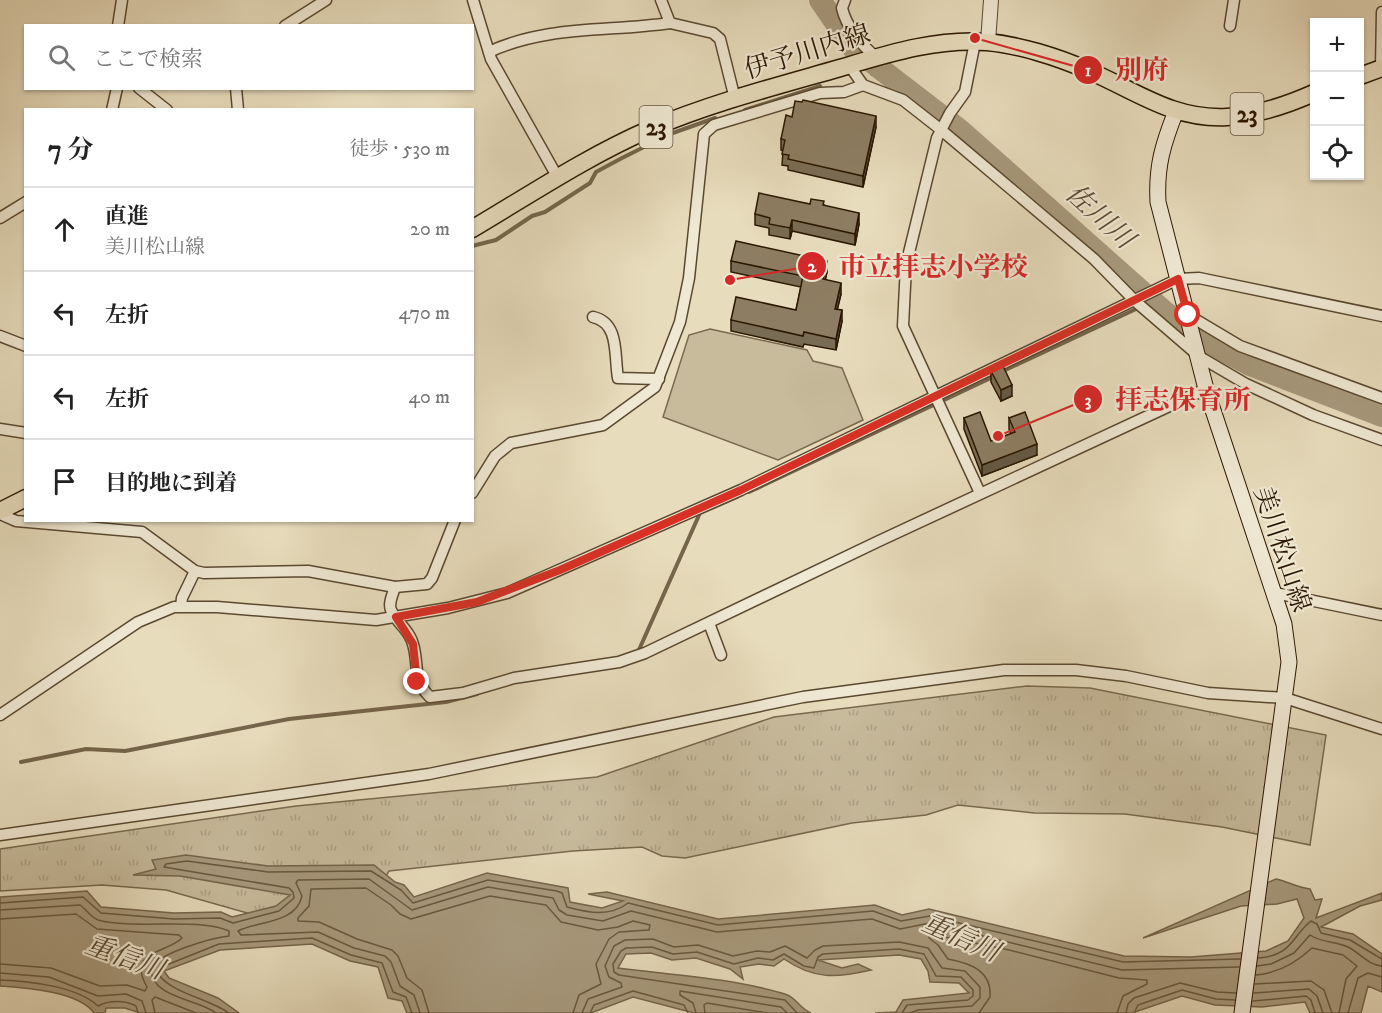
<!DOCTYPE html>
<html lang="ja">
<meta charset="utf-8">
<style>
body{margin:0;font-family:"IM FELL DW Pica","Noto Serif JP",serif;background:#f6f6f6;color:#222}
.controls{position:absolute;right:18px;top:18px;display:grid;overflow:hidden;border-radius:0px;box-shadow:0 2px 4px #0004}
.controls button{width:54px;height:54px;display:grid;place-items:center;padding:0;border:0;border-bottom:2px solid #e0e0e0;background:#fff;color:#222;font:30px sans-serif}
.stop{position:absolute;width:18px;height:18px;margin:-14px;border:4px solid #d93025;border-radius:50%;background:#fff}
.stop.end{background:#d93025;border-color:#fff;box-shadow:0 2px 6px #0008}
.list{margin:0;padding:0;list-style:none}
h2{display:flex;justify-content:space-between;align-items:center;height:78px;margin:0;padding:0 24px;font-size:26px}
h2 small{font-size:20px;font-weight:400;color:#767676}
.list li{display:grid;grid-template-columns:39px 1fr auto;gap:18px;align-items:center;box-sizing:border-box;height:84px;padding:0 24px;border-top:2px solid #e0e0e0}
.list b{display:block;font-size:22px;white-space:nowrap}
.list p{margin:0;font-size:20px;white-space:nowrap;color:#767676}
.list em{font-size:20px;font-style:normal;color:#767676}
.icon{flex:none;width:33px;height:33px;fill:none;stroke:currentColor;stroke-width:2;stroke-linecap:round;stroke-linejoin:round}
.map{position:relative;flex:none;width:1382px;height:1013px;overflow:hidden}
.search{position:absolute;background:#fff;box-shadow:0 2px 4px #0004;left:24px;top:24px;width:450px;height:66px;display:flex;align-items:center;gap:15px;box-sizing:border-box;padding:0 21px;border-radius:0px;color:#767676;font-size:22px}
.panel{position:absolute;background:#fff;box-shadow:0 2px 4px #0004;left:24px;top:108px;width:450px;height:414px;border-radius:0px}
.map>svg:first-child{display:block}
</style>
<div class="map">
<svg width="1382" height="1013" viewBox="0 0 1382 1013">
<defs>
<pattern id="grass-tufts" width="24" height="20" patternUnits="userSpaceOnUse" patternTransform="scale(1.5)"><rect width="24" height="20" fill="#c7bb9c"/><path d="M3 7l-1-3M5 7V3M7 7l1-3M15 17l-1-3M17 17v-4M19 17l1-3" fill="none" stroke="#aba085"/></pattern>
</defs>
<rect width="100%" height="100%" fill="#e7dcbc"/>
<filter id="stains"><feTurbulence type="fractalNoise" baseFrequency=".00333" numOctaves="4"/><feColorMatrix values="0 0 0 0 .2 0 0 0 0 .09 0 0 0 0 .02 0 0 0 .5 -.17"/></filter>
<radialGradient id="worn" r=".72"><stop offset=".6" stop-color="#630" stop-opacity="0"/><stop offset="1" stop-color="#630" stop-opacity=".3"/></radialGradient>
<polygon fill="url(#grass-tufts)" stroke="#79694e" stroke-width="1.5" points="1027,686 1090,688 1326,735 1310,845 1222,827 1125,814 1034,813 958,805 926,815 852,823 685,858 662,856 642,847 573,851 389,871 375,894 286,924 166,890 102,885 0,891 0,849 296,806 597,777 774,717"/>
<polygon fill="#c7bb9c" stroke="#79694e" stroke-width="1.5" points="710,329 807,350 813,361 842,368 863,420 778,460 663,417 689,335"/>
<path fill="#a7997c" stroke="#75654b" stroke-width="1.5" d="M186,855L268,866L374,865L395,882L404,885L414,897L487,873L568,888L570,902L602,908L623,901L588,894L607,892L718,919L875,905L902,915L929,909L1124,956L1191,957L1266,951L1288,941L1304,918L1297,899L1277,904L1241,906L1143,938L1276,879C1289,882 1297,887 1310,889L1315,900L1322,899L1316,918L1382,893V900L1360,906L1321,927L1353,934L1382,954V992L1368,986L1361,1013H1310L1305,1002L1262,1007L1215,1005L1182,996L1132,1013H875L896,1012L903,1000L969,993L959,983L930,982L928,971L921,959L899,955L818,960L842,968L858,964L871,970C836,978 815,980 784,959L774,966L759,964L740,967L743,979L730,969L696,958L672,960L651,953L626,954L618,968C673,975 732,978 785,994C796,997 800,1009 811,1013H694L633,997L591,1013H407L402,1001L388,998L378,967L350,961L312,944L220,950L164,971L169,978L218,998L239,1013H140L125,1008H106L105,1013H94C78,991 25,988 0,986V897L87,891L101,907L174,913L221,912L232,917L276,906L290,895L180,876L133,875L156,869L152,860Z"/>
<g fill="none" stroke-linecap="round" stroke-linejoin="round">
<g stroke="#69583e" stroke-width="1.5">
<path d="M0,903L83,897L101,913L174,919L220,918L233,923L279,911L294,898L293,892L289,888L164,867L166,864L187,861L268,872L371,871L401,890L413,903L488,880L557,891L562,893L567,907C589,913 610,917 628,903L718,925L873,911L901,921L930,916L1123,962L1240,959"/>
<path d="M0,910L80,905C86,909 90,917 98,920C135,930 196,917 229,931V936C212,938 157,953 151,969C151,998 198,999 216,1013"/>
<path d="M0,919L76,914L97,929L179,935L182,938C166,954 126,950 147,987L145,991L127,985L100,986L51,968L0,964"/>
<path d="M1258,958C1292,956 1291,937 1311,921L1317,924L1321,933L1350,940L1382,959"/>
<path d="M1257,966L1271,964L1294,953L1310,935C1322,943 1335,941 1348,947C1360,953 1368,965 1382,966"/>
<polyline points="0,973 49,977 98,996 126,994 142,1001 146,1013"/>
<path d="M1256,975C1279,973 1296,963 1312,948L1343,955L1357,966L1346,979L1339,1013"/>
<path d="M0,980C28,981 77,986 98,1006C109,1000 125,1000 136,1006L138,1013"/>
<polyline points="1255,984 1311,981 1324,990 1332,1013"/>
<polyline points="1254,993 1309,989 1317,996 1323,1013"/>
<polyline points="1253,1001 1306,996 1311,1000 1315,1013"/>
<polyline points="155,1013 152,1000 155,997 196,1013"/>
<path d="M229,1013C209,999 172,993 159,975V968L219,944L312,938L351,955L382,963L393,992L406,997L412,1013"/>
<path d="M420,1013L414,995L400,986L391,962L385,956L354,948L318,932L241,935L238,931C257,921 296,924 302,896L296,883L298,880L369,879L412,910L488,887L553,898L559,910L567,915L603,921L631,911L717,932L872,919L900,929L930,923L1122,970L1239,967"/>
<polyline points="429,1013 422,990 407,978 398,956 392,950 357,939 319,922 298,921 298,918 309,906 311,889 366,888 391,905 400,914 411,919 490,896 546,905 561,922 598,930 618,927 633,921 650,925 649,930 619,932 609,939 596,964 601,984 579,995 573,1013"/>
<polyline points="582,1013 588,999 622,987 621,983 609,977 605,966 614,946 625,940 653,939 674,947 698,945 733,956 757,951 770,952 785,946 807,958 815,950 823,946 899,942 928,948 942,968 965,971 980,987 980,998 972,1006 918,1010 910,1013"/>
<polyline points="590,1013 594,1005 633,991 684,1005 688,1013"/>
<polyline points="696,1013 693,1003 680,995 680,991 781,1007 787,1013"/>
<polyline points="705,1013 704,1005 707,1003 767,1013"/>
<polyline points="797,1013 785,1000 619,975 614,972 613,964 621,951 626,948 652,947 673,954 697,952 734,964 758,958 773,960 784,954 804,966 814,968 818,957 823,954 899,949 924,954 936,976 961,977 973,990 973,996 968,1000 907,1005 902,1013"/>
<path d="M979,1013L990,997C992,970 969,963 948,959L938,945L929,938L930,934L1009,950L1119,978L1147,980V984L1123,996L1117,1013"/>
<polyline points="1126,1013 1128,1004 1134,998 1180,983 1217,992 1236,993"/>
<polyline points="1134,1013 1138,1005 1182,990 1216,999 1235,1000"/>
<polyline points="1348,1013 1358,978 1368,973 1382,977"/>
</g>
<g stroke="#75654b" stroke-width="4">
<polyline points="872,74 882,71"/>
<polyline points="745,110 820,86"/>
<polyline points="472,246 496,240 532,216 545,212 590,183 596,172 622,158 670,134 715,118"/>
<polyline points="1116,276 1122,272"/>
<polyline points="1149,304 1154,301"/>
<polyline points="1001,372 1136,309"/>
<polyline points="749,492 995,376"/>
<polyline points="638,652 700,513 737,497"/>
<polyline points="21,762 86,749 125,751 289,719 446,702 477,694"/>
</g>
<polyline stroke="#a7997c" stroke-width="22" points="820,0 852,47 960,130 1165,312 1211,344 1250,365 1382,416"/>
<g stroke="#5a4830" stroke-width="13">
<g id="minor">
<polyline points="473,0 491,59 558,178"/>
<polyline points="661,0 670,23 713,33 720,39 735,99"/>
<path d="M845,0L842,8C846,26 861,45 876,57"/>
<polyline points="118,26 122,0"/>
<polyline points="285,26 326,0"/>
<polyline points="1230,26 1234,0"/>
<polyline points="975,42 965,92 950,113 937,138 906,265 903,326 980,493"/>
<path d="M489,52C547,25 609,32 670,23"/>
<polyline points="849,65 863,85 903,100 940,129 1094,259 1135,301 1200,357 1246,384 1313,415 1382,440"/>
<polyline points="1381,68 1382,12"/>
<polyline points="139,88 167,110"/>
<polyline points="236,88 238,110"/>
<polyline points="112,110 117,88"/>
<polyline points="0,218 26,202"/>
<polyline points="1188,315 1240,346 1382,398"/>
<path d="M593,317C620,323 614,356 618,378L659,379"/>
<polyline points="0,336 26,346"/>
<polyline points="0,429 26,433"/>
<polyline points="472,493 495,456 511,443 603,425 655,387 680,322 689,278 704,134 714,125 820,93 844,92 863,85"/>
<polyline points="0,514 16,521 142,532 195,571 204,573 308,571 395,587 427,584 432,578 455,520"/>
<path d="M395,587C393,594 388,603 391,610C396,622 407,628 412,641C420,663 411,679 430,697L463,693L514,678L619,662L645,653L879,541L1206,389"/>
<polyline points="1275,593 1382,615"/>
<polyline points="181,606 182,598 195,571"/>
<polyline points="709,623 721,655"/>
<polyline points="0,715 138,622 174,607 217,607 376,620 448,608 507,593 741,490 1178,279 1199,278 1382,316"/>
<polyline points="0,835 429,774 803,697 1004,670 1076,670 1126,676 1208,693 1285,698 1382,729"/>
</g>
</g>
<g stroke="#5a4830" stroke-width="16">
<polyline id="tertiary" points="988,42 991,0"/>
</g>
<g stroke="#2b1701" stroke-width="17">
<path id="secondary" d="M1176,111C1163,144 1156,166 1158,202L1206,389L1284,624L1289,662L1242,1013"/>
</g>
<g stroke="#2b1701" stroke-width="19">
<g id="primary">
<polyline points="1360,76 1382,68"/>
<path d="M472,229C531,194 588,156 650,129C711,103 777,86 840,68C887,54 937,38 987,42C1019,45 1058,57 1087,70C1135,90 1172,120 1227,117C1258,115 1287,105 1314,93"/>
<polyline points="0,511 26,498"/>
</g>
</g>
<use href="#minor" stroke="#efe8d3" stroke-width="10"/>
<use href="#tertiary" stroke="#efe8d3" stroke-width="14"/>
<use href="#secondary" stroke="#efe8d3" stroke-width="15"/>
<use href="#primary" stroke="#e7dcbc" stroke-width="16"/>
</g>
<g fill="#796c54" stroke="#2b1701" stroke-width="1.5">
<polygon points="792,117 876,127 863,187 788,170 788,166 782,165 783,151 781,150 781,139"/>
<polygon points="810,204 824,205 859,224 855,245 792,231 790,239 769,235 769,228 755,225 755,214"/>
<polygon points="731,261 827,272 825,280 841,294 837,309 842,321 836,350 804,344 803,347 731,331 731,320 796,310 801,287 731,272"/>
<polygon points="991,371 1012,396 1001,401 991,382"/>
<polygon points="964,418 991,441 1011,434 1009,429 1009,418 1037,455 982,476 964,429"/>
</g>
<g fill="#635845" stroke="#2b1701" stroke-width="1.5">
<polygon points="876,116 876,127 863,187 863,176"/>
<polygon points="859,213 859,224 855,245 855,234"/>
<polygon points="792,220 792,231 790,239 790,228"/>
<polygon points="827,261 827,272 823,291 823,279"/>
<polygon points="841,283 841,294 835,320 835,309"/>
<polygon points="842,310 842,321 836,350 836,339"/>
<polygon points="1012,385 1012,396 1001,401 1001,390"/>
<polygon points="1037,444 1037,455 982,476 982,465"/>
</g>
<g fill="#8d7d62" stroke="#2b1701" stroke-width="1.5">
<polygon points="803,100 876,116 863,176 788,159 789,155 782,154 785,140 781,139 786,115 792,117 795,101 802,102"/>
<polygon points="759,193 810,204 811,199 824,201 823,205 859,213 855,234 792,220 790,228 769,224 770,218 755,214"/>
<polygon points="736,241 827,261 823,279 841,283 835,309 842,310 836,339 804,332 803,336 731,320 736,297 796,310 803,276 731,261"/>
<polygon points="1003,366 1012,385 1001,390 991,371"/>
<polygon points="980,412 991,441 1015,432 1009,418 1025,412 1037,444 982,465 964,418"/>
</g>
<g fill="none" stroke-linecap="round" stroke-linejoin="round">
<polyline stroke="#d93025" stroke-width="8" points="417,682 413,644 396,617 477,602 560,570 741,490 1178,279 1188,315"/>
</g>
<g text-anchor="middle" stroke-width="4.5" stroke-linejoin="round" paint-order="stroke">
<g fill="#efe8d3" stroke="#665640" stroke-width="1.5">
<rect x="1230.5" y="93" width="33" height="42" rx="4.5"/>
<rect x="639.5" y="106" width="33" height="42" rx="4.5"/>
</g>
<g font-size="24" font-weight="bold" fill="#2b1701">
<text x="1247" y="122">23</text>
<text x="656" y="135">23</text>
</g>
<g font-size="26" fill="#2b1701" stroke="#efe8d3">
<text transform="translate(807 51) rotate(-17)" y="9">伊予川内線</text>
<text transform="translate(1283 549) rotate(72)" y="9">美川松山線</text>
</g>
<g font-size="27" font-style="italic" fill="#5d4b32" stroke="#efe8d3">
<text transform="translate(1100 216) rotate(42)" y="9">佐川川</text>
<text transform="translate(961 937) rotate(24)" y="9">重信川</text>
<text transform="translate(125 957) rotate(20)" y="9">重信川</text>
</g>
</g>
<path fill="none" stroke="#d62828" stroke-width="2" d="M975 38L1088 70M730 280L812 266M998 436L1088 399"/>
<g fill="#d62828" stroke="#efe8d3" stroke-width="2">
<circle cx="975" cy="38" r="6"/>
<circle cx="730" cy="280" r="6"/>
<circle cx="998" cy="436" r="6"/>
<circle cx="1088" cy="70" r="15"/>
<circle cx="812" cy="266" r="15"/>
<circle cx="1088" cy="399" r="15"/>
</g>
<g font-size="18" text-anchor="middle" font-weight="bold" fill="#fff">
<text x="1088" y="76">1</text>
<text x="812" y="272">2</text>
<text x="1088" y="406">3</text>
</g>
<g font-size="27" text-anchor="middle" font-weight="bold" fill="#d62828" stroke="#efe8d3" stroke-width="4.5" stroke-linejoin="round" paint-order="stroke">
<text x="1142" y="79">別府</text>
<text x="933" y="276">市立拝志小学校</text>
<text x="1183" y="409">拝志保育所</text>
</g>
<rect width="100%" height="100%" filter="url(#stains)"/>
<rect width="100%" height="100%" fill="url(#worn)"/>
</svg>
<div class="controls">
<button>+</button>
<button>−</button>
<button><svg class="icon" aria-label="locate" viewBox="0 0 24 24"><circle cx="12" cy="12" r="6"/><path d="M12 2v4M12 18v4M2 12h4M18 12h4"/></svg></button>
</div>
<div class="stop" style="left:1188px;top:315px"></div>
<div class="stop end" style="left:417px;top:682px"></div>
<div class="search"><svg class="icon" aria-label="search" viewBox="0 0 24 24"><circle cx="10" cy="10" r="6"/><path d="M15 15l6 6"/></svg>ここで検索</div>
<section class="panel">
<h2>7 分<small>徒歩 · 530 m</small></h2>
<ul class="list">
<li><svg class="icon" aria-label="ahead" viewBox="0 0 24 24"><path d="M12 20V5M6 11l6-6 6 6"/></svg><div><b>直進</b><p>美川松山線</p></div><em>20 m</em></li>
<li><svg class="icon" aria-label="left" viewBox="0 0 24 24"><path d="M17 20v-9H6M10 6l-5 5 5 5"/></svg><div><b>左折</b></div><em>470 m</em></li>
<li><svg class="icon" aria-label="left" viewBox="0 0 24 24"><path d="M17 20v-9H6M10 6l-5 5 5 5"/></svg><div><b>左折</b></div><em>40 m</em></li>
<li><svg class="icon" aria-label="arrive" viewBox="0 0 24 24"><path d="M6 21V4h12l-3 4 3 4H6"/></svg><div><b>目的地に到着</b></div></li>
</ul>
</section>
</div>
